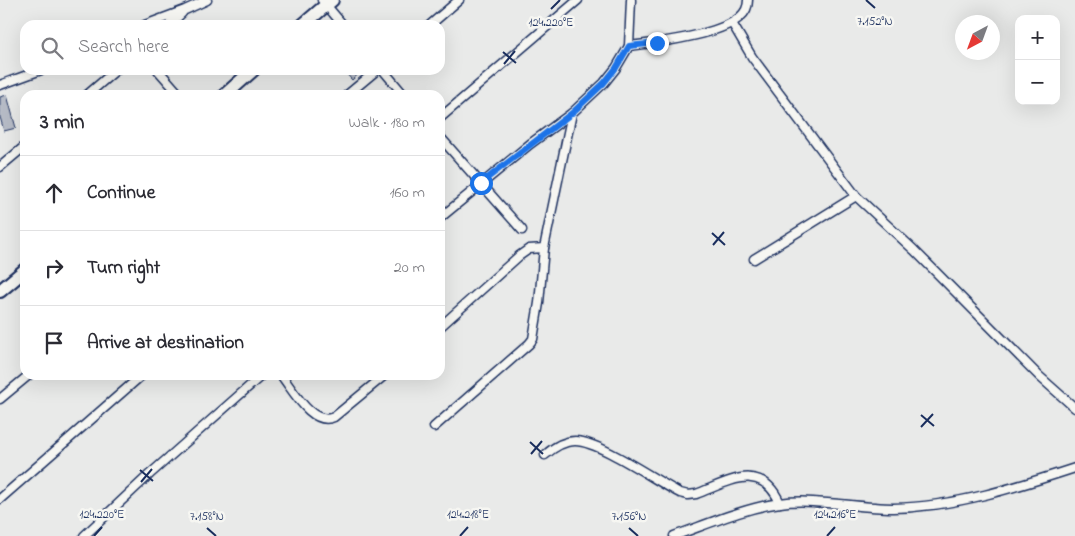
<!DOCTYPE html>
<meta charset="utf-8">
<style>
body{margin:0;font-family:"Indie Flower",sans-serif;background:#f2f2f3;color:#2b2b33}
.controls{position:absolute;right:15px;top:15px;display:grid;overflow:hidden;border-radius:10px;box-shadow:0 5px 20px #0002}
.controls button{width:45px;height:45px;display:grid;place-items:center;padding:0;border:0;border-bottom:1px solid #e1e1e2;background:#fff;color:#2b2b33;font:25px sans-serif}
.compass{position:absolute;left:955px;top:15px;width:45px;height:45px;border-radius:50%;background:#fff;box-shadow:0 5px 20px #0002;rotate:221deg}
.stop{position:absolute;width:15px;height:15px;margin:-11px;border:4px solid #1a73e8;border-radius:50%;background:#fff}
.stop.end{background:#1a73e8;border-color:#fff;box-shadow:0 1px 5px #0008}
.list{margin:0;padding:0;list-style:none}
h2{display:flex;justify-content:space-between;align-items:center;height:65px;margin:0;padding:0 20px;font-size:21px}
h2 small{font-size:16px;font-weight:400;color:#7c7c81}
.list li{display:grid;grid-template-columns:32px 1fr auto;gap:15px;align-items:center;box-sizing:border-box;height:75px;padding:0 20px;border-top:1px solid #e1e1e2}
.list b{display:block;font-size:19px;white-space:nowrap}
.list em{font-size:16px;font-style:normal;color:#7c7c81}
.icon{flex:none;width:28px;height:28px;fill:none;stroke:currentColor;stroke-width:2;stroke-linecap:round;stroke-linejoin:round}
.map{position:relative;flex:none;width:1075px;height:536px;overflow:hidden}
.search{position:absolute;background:#fff;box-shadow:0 5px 20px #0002;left:20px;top:20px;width:425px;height:55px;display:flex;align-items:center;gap:12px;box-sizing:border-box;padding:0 18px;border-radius:15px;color:#7c7c81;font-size:19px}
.panel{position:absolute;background:#fff;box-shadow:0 5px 20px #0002;left:20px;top:90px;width:425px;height:290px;border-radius:15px}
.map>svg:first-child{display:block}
</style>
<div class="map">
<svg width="1075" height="536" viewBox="0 0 1075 536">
<rect width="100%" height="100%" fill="#e9eae9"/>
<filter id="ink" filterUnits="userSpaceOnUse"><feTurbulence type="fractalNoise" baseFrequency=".02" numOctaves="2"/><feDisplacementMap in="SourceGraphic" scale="10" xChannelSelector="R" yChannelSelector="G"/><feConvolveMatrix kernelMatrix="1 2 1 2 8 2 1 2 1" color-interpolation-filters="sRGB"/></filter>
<g filter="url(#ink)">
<g fill="#b6bbc6" stroke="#1b2f5e">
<polygon points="343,70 363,70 352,80"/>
<polygon points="7,95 16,128 4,131 0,117 0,97"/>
</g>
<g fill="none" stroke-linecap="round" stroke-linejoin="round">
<g stroke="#1b2f5e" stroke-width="11">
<g id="street">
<polyline points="322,0 343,25"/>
<polyline points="732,23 752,57 856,196 914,250 1039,376 1075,408"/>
<polyline points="145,25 185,10 207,0"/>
<polyline points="169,25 182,13"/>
<polyline points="430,25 459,0"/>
<path d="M629,46C656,43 720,35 740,17C746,12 748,7 748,0"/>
<polyline points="158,70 180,95"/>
<polyline points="383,70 404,95"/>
<polyline points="0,85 41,70"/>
<polyline points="87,95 116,70"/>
<polyline points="347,95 377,70"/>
<polyline points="440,118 578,0"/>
<polyline points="440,137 522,230"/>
<polyline points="0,167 25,146"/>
<polyline points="440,218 530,144 572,113 604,83 616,68 629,46 631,0"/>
<polyline points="754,259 856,196"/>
<polyline points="440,327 519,256 529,249 544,248 572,113"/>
<path d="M281,375C293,390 312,427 334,417L385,375"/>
<polyline points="0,399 29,375"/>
<polyline points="434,427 529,344 533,339 539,303 544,248"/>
<path d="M545,455C554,447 563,441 575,441C600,441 656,481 680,493L688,495L696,494C729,482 761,460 780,503"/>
<polyline points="0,499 142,375"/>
<polyline points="84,536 150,474 262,375"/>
<path d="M674,536C708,524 744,508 780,503C814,498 857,508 893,508C955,507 1017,487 1075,468"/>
</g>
</g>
<g stroke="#1b2f5e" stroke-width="16">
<g id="primary">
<polyline points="303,25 332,0"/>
<polyline points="225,95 253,70"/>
<polyline points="0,291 25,270"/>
</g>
</g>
<use href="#street" stroke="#f6f6f2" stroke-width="8"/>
<use href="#primary" stroke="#f6f6f2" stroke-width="12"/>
</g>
</g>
<g fill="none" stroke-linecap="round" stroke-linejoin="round" filter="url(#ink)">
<polyline stroke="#1a73e8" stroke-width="6" points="481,183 572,113 604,83 616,68 629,46 657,43"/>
</g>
<path fill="none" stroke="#1b2f5e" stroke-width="2" d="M866,0L875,8M551,9L560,0M503,52L516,63M504,64L515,51M712,233L725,245M713,245L724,232M921,415L934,426M921,427L933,414M530,442L543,454M531,454L542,441M140,470L153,481M141,482L152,469M207,528L216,536M629,528L638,536M94,536L102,527M460,536L468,527M827,536L835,527"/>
<g font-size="12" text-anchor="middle" fill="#1b2f5e" stroke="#f6f6f2" stroke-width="5" stroke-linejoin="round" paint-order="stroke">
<text x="875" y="25">7.152°N</text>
<text x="551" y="26">124.220°E</text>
<text x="102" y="518">124.220°E</text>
<text x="468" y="518">124.218°E</text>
<text x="835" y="518">124.216°E</text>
<text x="207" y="520">7.158°N</text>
<text x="629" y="520">7.156°N</text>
</g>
</svg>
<div class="controls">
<button>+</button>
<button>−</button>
</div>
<svg class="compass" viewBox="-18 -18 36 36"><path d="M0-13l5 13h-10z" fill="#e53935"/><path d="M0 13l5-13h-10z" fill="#7c7c81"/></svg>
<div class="stop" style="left:481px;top:183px"></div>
<div class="stop end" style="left:657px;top:43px"></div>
<div class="search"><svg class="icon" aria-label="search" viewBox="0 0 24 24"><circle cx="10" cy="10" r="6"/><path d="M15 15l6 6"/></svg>Search here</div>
<section class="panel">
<h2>3 min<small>Walk · 180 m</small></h2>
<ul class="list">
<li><svg class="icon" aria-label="ahead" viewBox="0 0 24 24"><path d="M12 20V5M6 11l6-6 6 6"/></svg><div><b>Continue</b></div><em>160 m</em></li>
<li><svg class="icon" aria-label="right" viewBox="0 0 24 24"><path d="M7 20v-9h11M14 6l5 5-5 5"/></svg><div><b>Turn right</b></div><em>20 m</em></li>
<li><svg class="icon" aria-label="arrive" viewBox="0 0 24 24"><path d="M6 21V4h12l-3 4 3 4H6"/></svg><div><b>Arrive at destination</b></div></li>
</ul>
</section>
</div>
